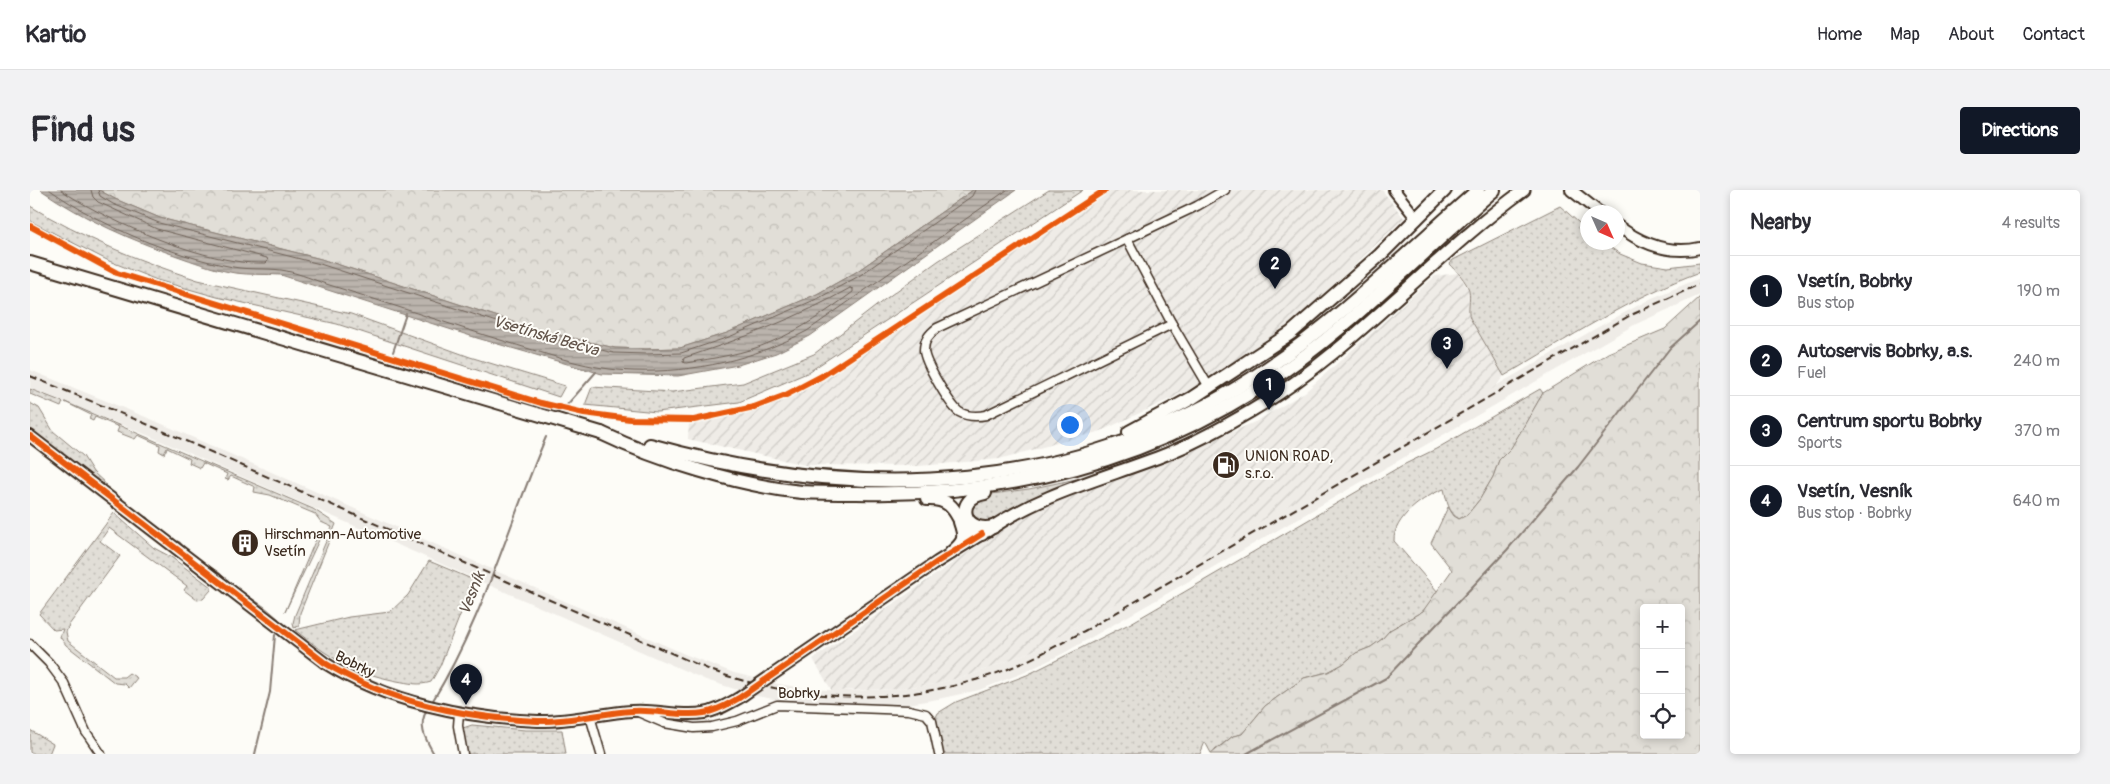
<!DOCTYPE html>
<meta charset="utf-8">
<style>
body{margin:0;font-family:Pangolin,sans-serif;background:#f2f2f3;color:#2b2b33}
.controls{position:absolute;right:15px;bottom:15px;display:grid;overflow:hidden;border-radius:5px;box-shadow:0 2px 8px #0003}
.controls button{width:45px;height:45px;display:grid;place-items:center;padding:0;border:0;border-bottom:1px solid #e1e1e2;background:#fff;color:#2b2b33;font:25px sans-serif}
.compass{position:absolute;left:1550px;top:15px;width:45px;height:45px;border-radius:50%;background:#fff;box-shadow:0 2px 8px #0003;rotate:135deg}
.you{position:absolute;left:1039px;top:234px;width:18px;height:18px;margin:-12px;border:4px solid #fff;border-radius:50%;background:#1a73e8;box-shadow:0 0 0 8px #1a73e833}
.badge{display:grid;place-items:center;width:32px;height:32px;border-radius:50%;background:#111827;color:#fff;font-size:16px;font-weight:700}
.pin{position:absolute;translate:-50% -41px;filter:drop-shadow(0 1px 2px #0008)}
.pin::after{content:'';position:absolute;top:26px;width:18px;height:15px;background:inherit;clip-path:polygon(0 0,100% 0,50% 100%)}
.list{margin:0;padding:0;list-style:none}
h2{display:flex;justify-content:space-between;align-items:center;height:65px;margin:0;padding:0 20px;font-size:21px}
h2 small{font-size:16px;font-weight:400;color:#7c7c81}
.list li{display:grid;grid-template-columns:32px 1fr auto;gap:15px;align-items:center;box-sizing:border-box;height:70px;padding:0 20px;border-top:1px solid #e1e1e2}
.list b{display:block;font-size:19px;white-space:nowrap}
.list p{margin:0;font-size:16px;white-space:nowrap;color:#7c7c81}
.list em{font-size:16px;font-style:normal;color:#7c7c81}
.icon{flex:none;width:28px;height:28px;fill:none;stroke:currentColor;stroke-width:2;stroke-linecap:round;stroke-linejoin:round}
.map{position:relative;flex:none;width:1670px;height:564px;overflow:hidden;border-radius:5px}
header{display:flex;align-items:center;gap:30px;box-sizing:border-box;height:70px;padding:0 25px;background:#fff;border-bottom:1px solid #e1e1e2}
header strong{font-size:24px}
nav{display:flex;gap:28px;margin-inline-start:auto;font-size:18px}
.intro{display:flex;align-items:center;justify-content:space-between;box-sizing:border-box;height:120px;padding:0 30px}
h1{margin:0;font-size:35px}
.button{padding:12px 22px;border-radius:5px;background:#111827;color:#fff;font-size:18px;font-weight:700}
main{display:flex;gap:30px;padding:0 30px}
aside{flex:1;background:#fff;border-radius:5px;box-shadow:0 2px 8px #0003}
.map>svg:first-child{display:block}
</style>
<header>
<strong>Kartio</strong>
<nav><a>Home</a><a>Map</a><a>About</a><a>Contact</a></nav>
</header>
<div class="intro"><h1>Find us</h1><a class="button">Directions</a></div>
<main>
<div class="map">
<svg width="1670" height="564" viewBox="0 0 1670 564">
<defs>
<pattern id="industrial-furrows" width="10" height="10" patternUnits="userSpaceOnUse" patternTransform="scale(1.25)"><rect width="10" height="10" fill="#efece7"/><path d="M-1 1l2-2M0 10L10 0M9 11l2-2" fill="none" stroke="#cecbc6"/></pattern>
<pattern id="grass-dots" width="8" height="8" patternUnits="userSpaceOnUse" patternTransform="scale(1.25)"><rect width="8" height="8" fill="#e1ded7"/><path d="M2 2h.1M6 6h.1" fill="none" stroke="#c2bfb8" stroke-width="1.8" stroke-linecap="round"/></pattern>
<pattern id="forest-crowns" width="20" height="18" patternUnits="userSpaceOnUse" patternTransform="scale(1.25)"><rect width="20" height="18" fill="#e1ded7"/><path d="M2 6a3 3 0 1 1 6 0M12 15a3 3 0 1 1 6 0" fill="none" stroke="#c2bfb8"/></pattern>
<pattern id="water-rules" width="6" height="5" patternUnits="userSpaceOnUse" patternTransform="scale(1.25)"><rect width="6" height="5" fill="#bbb4ad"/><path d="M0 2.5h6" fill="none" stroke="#99938c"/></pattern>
</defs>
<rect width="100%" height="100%" fill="#fdfcf7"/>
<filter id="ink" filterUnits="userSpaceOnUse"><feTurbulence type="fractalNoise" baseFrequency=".02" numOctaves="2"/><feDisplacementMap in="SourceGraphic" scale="10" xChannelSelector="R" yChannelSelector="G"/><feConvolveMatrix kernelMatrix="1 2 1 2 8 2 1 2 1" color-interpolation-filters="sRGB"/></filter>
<g filter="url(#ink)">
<polygon fill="#efece7" points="1670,88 1670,105 1604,135 1034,463 993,483 949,500 908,509 866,516 776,515 727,506 676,490 117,245 0,198 0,180 123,230 657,465 704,483 749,494 778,499 818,501 864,499 905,494 944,484 1007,459 1570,136 1622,108"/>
<g fill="url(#industrial-furrows)">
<polygon points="1079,0 1352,0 1374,28 1268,128 1166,197 1071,241 969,269 889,276 775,275 658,249 659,233 698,227 735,216 764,204 803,184 869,137"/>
<polygon points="1428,83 1439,101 1438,121 1440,128 1474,186 1464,198 1007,459 944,484 905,494 864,499 802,501 783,469 995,323 1072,293 1134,272 1227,231 1275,202 1405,86"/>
</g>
<g fill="url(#grass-dots)" stroke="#8e847a">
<polygon points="1019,0 1053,0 777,183 709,212 627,222 555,215 562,197 642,202 713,193 784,164 854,110 908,71"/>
<path d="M0,16C53,48 109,71 168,90L321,124L440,167L535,196L529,207L307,134L187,107L127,90L79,71L4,33L0,30Z"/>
<path d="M1530,16L1557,40L1558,52L1574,53L1590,64L1612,73L1638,77L1670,73V82C1601,107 1537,149 1474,186L1440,128C1437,119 1441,109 1439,100C1436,91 1427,81 1420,74L1423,70Z"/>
<polygon points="0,199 33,212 31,217 0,204"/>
<path d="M1510,199L1513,203L1481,259L1469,270L1463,287L1450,309L1437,325L1429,329C1418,322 1417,311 1414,299C1394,306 1363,328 1364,351L1408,402L1393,421L1360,440L1352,449L1341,457L1326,463L1313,474L1298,482L1274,488L1235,516L1212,544L1203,546L1181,563L1175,552L1170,564H913L905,529L908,523L926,512L997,485L1101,433L1371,276L1406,259Z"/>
<polygon points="35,212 283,319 306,334 270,423 269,436 264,438 263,433 265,425 302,337 291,332 285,324 240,305 224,302 225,297 201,286 198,290 195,289 197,284 173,273 170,278 159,273 160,269 137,258 134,264 129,261 130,255 108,245 105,249 87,242 89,237 65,227 63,231 59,229 61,225"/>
<polygon points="0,213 9,218 23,241 53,266 63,282 76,294 74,296 55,285 0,239"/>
<polygon points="1046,289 1046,291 997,311 960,334 941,330 941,315 954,305 999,299"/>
<polygon points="84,323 124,358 141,367 181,397 181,400 173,409 167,410 154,400 157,396 79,338 70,351 90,366 39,435 36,442 38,451 84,487 94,487 99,483 107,488 99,498 95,494 85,493 36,455 30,447 33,439 24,440 9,424"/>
<polygon points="108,325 117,327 120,332 144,350 150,352 159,363 190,383 199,393 235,417 249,429 247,433"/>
<polygon points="286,349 289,350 255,422"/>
<path d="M399,371L444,390L410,476L401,492C389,496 379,493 367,491C322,482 300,468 265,440L319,427L360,422L378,405Z"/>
<polygon points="442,535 495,540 532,540 536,564 436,564 433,538"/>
<polygon points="0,540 23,554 19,564 0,564"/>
</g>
<g fill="url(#forest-crowns)" stroke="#8e847a" fill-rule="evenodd">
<polygon points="69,0 943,0 826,82 787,104 697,143 650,158 616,159 585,158 508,140 291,69 130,28 85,9"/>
<path d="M1670,107V564H1181L1203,546L1212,544L1235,516L1274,488L1298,482L1313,474L1326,463L1341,457L1352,449L1360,440L1393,421L1422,380L1401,353L1418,317L1424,326L1429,329L1437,325L1450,309L1463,287L1469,270L1481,258L1513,203L1578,163L1635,139ZM1614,418H1651V545H1614Z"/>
</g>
<path fill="url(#water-rules)" stroke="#887d74" d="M11,0H69L85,9L130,28L291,69L508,140L585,158L616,159L650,158L697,143L787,104L826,82L943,0H986L780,146L746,163L708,175L648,186L572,184L447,148L251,85C236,84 220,85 205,83C187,80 170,74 153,68C103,51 55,30 11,0Z"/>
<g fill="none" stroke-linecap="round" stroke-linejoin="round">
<g stroke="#6e6157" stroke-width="1">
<path d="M20,0C73,37 139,65 203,77C219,80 235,78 251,80C265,82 280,88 293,93C356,112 417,134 480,153C520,165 561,180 604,181C666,183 723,169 777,141L977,0"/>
<path d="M31,0C75,30 153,63 205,71C215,73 226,73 236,73L238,71L237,68L127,39L68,12L63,7L61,0"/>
<polyline points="68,0 70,6 83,14 129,33 290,74 507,145 584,163 616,164 651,163 699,147 789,108 829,86 942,6 945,0"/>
<path d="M820,98L823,99V102C797,121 771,140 741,152C714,164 685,168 656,173L653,172L654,168C711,149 768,128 820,98Z"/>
</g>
<g stroke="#887d74" stroke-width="2">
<polyline points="363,162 376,124"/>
<polyline points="536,216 566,182"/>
<path d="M402,512C453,430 478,335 516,247"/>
<path d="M397,520C387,536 396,550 404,564"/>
<polyline points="225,564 240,502 245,445"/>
<polyline points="1216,564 1356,488 1477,360 1548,277 1640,158 1670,131"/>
</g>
<g stroke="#3b2a1e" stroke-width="11">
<g id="minor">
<path d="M1097,49L907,138C900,143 894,150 894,160C894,172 920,215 929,222C938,227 946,227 956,225L1142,134"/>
<polyline points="1179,197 1142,134 1097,49 1167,16 1195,0"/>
<polyline points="0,454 19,473 34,493 56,542 71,564"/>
<polyline points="608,522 634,533 664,538 682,537 707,531 747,515 879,520 896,524 902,531 909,564"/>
<polyline points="429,523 428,536 433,564"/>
<polyline points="560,526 571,564"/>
</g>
</g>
<g stroke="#3b2a1e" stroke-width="14">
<g id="tertiary">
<polyline points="1364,0 1387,29"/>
<polyline points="1541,0 1569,22"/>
<path d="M1588,36C1612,54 1639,65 1670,58"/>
<path d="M0,246L295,473C357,512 435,528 508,531C538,532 572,523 602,521C626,519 650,527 674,523C687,521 698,514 709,508"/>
<polyline points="739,487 907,372 952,344"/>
</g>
</g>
<g stroke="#3b2a1e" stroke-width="15">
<path id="secondary" d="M957,341C1011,303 1076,288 1137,264C1166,252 1194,237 1221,221C1322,162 1399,69 1494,0"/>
</g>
<g stroke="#3b2a1e" stroke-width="16">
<polyline id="primary" points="0,73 571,243"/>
</g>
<g stroke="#3b2a1e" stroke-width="16">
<g id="trunk">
<polyline points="1099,242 1162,208 1261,143 1350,65 1415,0"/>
<path d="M571,243C627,270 710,296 772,302C790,303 808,303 827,303C971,307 1104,276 1227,199C1315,144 1386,67 1464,0"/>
<path d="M620,255C831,314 1050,306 1236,179C1313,127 1378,61 1448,0"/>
<path d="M955,303C924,308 932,344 963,337"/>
<path d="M897,309C937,307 922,347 952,344"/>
<path d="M921,363C934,352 936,349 930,332"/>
</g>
</g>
<use href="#minor" stroke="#fdfcf7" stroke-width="8"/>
<use href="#tertiary" stroke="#fdfcf7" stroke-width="10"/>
<use href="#secondary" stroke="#fdfcf7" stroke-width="11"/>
<use href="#primary" stroke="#fdfcf7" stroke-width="12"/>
<use href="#trunk" stroke="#fdfcf7" stroke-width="12"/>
<path stroke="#3b2a1e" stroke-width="2" stroke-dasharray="8 4" stroke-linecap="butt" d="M0,186L119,235L680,480C776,515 882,516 978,479C1005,468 1030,454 1056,440L1599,126L1670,94"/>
<g stroke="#3b2a1e" stroke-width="14" stroke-linecap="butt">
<polyline id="tertiary-bridge" points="709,508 739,487"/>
</g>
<use href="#tertiary-bridge" stroke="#fdfcf7" stroke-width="10"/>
<g stroke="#fdfcf7" stroke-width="9">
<g id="cycleway">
<polyline points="0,36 87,83 511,213 554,223 600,229 664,230 724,217 756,205 792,186 1075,0"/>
<path d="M0,246L295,473C357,512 435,528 508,531C538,532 572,523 602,521C626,519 650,527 674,523C687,521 698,514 709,508L907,372L952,344"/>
</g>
</g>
<use href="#cycleway" stroke="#e8590c" stroke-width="6"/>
</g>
</g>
<defs>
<g id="fuel-disc" transform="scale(1.4375)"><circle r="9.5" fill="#3b2a1e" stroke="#fdfcf7"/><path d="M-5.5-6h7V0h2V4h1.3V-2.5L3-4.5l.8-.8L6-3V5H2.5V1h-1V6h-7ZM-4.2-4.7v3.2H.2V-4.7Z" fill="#fff"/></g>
<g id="building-disc" transform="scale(1.4375)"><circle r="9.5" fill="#3b2a1e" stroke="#fdfcf7"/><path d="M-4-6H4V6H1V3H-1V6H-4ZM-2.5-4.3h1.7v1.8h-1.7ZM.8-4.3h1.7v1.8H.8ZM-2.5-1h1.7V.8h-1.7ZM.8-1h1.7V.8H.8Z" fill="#fff"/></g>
</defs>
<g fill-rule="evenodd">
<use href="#fuel-disc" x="1196" y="275"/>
<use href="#building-disc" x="215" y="353"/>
</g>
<g text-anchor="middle" stroke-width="4" stroke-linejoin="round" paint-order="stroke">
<g font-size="15" fill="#3b2a1e" stroke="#fdfcf7" text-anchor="start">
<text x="1215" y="271">UNION ROAD,<tspan x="1215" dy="17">s.r.o.</tspan></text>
<text x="234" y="349">Hirschmann-Automotive<tspan x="234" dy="17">Vsetín</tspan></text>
</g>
<g font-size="15" fill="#3b2a1e" stroke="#fdfcf7">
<text transform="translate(325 474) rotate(26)" y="5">Bobrky</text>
<text x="769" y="508">Bobrky</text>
</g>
<g font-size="16" font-style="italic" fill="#615349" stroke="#fdfcf7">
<text transform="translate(516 145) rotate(16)" y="6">Vsetínská Bečva</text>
<text transform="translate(441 403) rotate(-68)" y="6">Vesník</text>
</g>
</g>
</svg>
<div class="controls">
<button>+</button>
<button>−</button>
<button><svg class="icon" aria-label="locate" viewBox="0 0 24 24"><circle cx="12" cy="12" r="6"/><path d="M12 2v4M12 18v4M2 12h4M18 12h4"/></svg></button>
</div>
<svg class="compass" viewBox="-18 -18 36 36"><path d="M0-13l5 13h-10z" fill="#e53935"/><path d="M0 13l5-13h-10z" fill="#7c7c81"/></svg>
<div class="you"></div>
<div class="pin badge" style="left:1239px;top:220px">1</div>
<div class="pin badge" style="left:1245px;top:99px">2</div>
<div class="pin badge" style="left:1417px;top:179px">3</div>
<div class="pin badge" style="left:436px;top:515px">4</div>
</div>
<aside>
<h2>Nearby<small>4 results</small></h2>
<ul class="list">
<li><span class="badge">1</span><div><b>Vsetín, Bobrky</b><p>Bus stop</p></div><em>190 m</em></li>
<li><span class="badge">2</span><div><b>Autoservis Bobrky, a.s.</b><p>Fuel</p></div><em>240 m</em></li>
<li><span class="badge">3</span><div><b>Centrum sportu Bobrky</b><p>Sports</p></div><em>370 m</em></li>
<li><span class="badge">4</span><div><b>Vsetín, Vesník</b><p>Bus stop · Bobrky</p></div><em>640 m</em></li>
</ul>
</aside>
</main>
